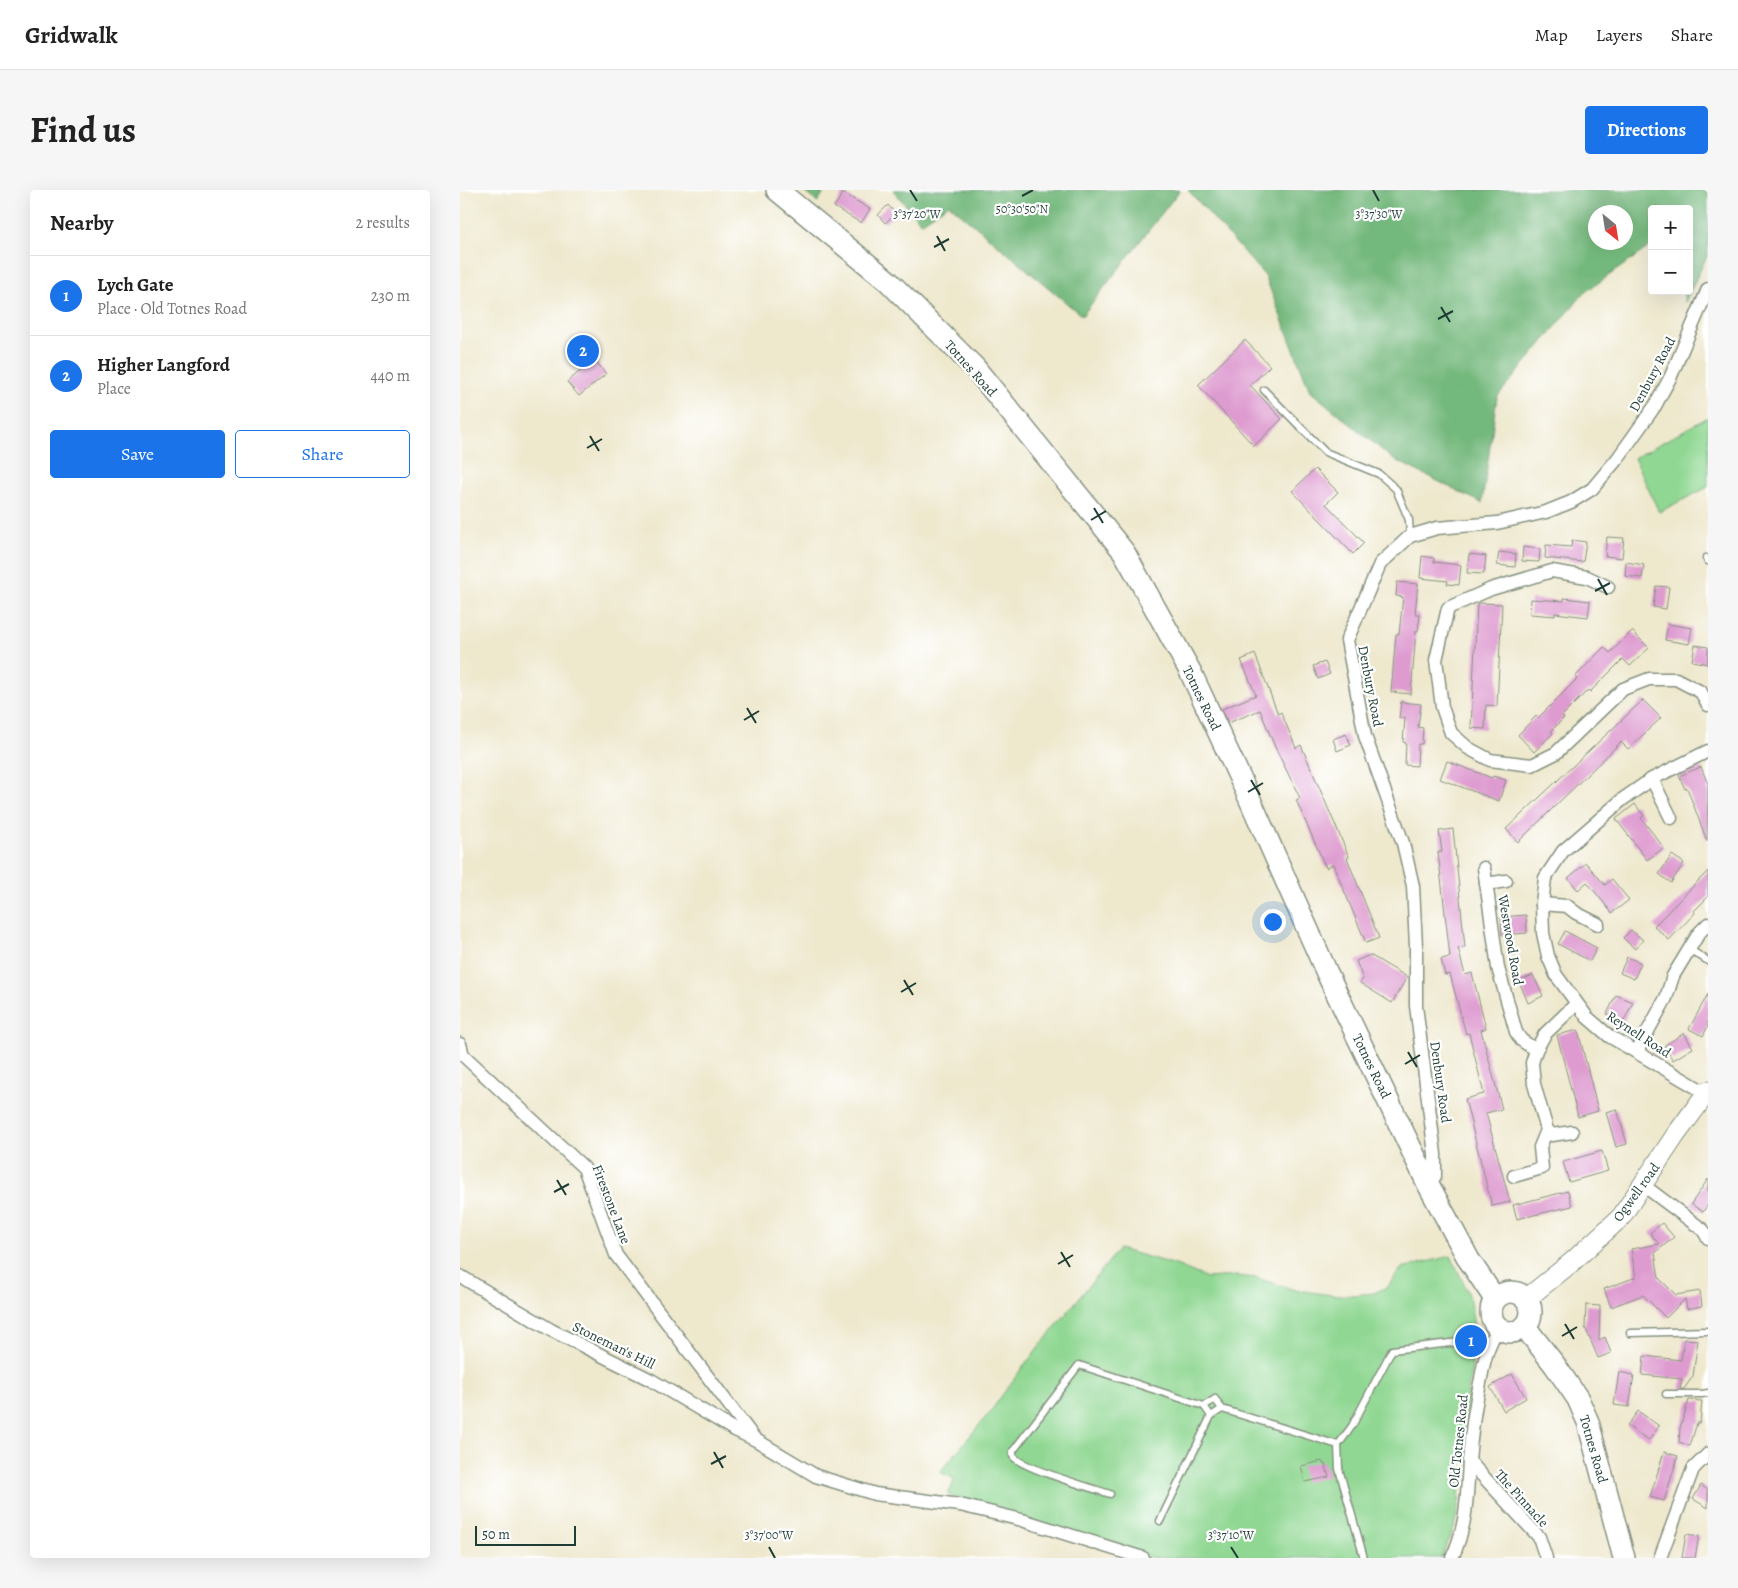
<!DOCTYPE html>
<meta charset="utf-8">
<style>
body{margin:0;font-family:Alegreya,serif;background:#f6f6f6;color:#222}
.controls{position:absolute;right:15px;top:15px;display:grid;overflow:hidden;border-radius:5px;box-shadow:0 5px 20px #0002}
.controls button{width:45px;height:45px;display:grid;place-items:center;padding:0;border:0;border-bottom:1px solid #e0e0e0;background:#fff;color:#222;font:25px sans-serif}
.compass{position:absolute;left:1128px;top:15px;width:45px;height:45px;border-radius:50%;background:#fff;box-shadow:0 5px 20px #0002;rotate:150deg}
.scale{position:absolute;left:15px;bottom:12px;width:101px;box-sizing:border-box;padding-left:5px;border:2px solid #1f3d34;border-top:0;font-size:14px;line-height:18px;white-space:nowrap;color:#1f3d34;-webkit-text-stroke:4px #fff;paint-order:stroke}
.you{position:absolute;left:812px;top:731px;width:18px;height:18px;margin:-12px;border:4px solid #fff;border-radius:50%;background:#1a73e8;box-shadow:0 0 0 8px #1a73e833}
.badge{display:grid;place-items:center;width:32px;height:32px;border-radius:50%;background:#1a73e8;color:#fff;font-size:16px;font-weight:700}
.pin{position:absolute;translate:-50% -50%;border:2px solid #fff;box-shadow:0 1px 5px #0006}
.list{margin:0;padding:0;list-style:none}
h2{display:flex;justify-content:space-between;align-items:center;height:65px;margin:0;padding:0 20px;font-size:21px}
h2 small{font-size:16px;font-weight:400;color:#767676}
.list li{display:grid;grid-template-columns:32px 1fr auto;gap:15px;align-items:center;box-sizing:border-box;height:80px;padding:0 20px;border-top:1px solid #e0e0e0}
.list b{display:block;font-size:19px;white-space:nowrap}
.list p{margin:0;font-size:16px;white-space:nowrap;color:#767676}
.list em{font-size:16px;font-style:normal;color:#767676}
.actions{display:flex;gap:10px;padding:15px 20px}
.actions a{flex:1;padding:11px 0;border:1px solid #1a73e8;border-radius:5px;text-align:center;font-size:18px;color:#1a73e8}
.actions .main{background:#1a73e8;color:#fff}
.map{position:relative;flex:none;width:1248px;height:1368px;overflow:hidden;border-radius:5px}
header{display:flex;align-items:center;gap:30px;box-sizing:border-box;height:70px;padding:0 25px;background:#fff;border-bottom:1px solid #e0e0e0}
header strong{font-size:24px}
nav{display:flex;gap:28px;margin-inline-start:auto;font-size:18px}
.intro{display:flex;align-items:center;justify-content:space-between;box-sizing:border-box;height:120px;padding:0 30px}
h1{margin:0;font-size:35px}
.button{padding:12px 22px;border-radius:5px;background:#1a73e8;color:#fff;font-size:18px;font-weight:700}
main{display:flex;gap:30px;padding:0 30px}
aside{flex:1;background:#fff;border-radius:5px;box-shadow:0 5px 20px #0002}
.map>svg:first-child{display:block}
</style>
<header>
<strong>Gridwalk</strong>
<nav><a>Map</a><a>Layers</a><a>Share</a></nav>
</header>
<div class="intro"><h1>Find us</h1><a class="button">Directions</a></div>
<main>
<aside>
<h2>Nearby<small>2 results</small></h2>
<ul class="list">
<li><span class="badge">1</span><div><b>Lych Gate</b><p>Place · Old Totnes Road</p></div><em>230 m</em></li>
<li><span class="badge">2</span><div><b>Higher Langford</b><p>Place</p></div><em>440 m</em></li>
</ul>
<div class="actions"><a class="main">Save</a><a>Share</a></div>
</aside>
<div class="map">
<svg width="1248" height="1368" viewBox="0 0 1248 1368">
<rect width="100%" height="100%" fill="#fff"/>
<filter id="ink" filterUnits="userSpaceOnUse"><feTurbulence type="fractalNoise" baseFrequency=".02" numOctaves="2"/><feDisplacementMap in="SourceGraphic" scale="10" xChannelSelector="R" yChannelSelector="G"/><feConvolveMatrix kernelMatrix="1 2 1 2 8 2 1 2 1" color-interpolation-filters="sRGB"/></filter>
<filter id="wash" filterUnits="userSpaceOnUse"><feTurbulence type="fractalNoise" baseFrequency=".0096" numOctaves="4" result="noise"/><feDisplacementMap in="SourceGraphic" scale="20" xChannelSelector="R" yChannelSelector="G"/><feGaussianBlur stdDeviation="1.12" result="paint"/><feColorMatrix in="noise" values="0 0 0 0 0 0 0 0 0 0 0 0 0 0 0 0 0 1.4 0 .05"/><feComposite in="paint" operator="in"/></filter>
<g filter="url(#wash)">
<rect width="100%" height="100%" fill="#eee8cd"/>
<g fill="#8fd792" stroke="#578a63">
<polygon points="1248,227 1248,297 1199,322 1174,268"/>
<polygon points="659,1059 716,1075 747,1088 777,1086 797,1088 835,1100 880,1106 914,1103 927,1097 942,1078 991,1066 1009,1105 1016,1149 1008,1201 1000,1284 999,1311 994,1338 981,1368 692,1368 488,1305 495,1289 480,1282 530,1222 562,1178"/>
</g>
<g fill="#73b87c" stroke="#497a58" fill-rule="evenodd">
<polygon points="341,0 365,0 358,12"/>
<polygon points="433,0 720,0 622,126 489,14 461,33"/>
<path d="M728,0H1248V64L1225,112L1223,101H1229V19H1192V55L1124,103L1037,207L1022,313L933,269L850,201L805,86ZM1166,22V52H1136V22Z"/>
</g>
<g id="blocks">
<g fill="#de9bd0">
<polygon points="383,3 410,19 401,33 374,17"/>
<polygon points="428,15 436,24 425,33 418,25"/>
<polygon points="126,147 138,160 131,165 146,184 119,206 107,192 124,178 109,162"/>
<polygon points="785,150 810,176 790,195 822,229 794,256 738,195"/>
<polygon points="855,279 878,302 866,314 904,353 893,364 832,301"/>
<polygon points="1147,347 1164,348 1162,368 1145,366"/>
<polygon points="1112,350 1126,352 1123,372 1085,368 1086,355 1111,357"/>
<polygon points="1063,357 1080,359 1079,372 1062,371"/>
<polygon points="1039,362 1056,364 1055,377 1037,375"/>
<polygon points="1009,364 1026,366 1024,384 1007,383"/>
<polygon points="962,366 974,368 974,372 1001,375 999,395 987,394 988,391 960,388"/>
<polygon points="1166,372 1184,375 1182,388 1165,386"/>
<polygon points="937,392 958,394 955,424 960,424 958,441 956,441 951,504 931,502 936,444 939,444 943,407 936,406"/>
<polygon points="1196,396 1209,397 1206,419 1193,417"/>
<polygon points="1104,408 1130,411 1128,427 1095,423 1095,426 1070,424 1071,409 1104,411"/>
<polygon points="1019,413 1042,414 1037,516 1026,515 1025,539 1011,538 1017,414"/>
<polygon points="1208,434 1232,438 1229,454 1205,450"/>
<polygon points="1172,441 1189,458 1170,476 1163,469 1130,502 1128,500 1102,526 1104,528 1091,541 1093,543 1074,562 1058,545 1076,526 1078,528 1117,489 1115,487 1144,457 1150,463"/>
<polygon points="1235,455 1248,457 1248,474 1232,471"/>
<polygon points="795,464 818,524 821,522 836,558 841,555 889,667 887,668 919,748 906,753 873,674 866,678 836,610 840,608 815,557 800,520 768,533 762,519 796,505 781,470"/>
<polygon points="865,472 870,484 858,489 853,476"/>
<polygon points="1183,510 1201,528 1168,559 1161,552 1058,652 1046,639"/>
<polygon points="941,512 961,514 958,537 963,538 962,554 958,554 957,576 945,575 946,553 943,552 945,528 939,528"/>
<polygon points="886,544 891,555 877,561 873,549"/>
<polygon points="987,571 1032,588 1033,586 1046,590 1039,611 980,589"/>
<polygon points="1241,577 1248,594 1247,651 1227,598 1225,599 1219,586"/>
<polygon points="1175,614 1184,626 1181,628 1204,658 1187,670 1156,629"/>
<polygon points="993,639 1005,757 998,758 1005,785 1012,783 1026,838 1021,840 1042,919 1026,923 1050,1012 1032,1016 1005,909 1024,904 1009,843 1006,844 990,784 985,785 981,769 990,767 978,662 982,662 979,641"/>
<polygon points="1212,665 1224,673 1211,693 1199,684"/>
<polygon points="1126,673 1145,695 1152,689 1169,710 1152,723 1127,692 1118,700 1108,688"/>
<polygon points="1248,681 1248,707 1234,721 1235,723 1209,750 1194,736"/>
<polygon points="1066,725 1067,743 1042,745 1041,727"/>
<polygon points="1171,740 1183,750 1175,759 1163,748"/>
<polygon points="1105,741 1137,758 1130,771 1098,754"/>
<polygon points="910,765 947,787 932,813 900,793 903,789 896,771"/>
<polygon points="1167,767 1181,773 1174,789 1160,783"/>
<polygon points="1073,785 1083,806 1068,813 1059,791"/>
<polygon points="1248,804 1248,836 1243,846 1229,839"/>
<polygon points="1156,805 1173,812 1164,831 1147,824"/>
<polygon points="1118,840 1138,921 1118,927 1097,845"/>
<polygon points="1224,843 1233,858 1213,870 1204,856"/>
<polygon points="1157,919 1167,954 1156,957 1146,922"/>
<polygon points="1142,961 1148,981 1109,992 1103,972"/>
<polygon points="1248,989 1248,1014 1243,1022 1231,1014"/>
<polygon points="1108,1001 1112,1016 1057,1029 1053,1015"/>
<polygon points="1202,1033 1214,1047 1195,1063 1199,1088 1216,1105 1240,1101 1242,1116 1227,1119 1225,1109 1206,1128 1183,1105 1151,1117 1144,1099 1176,1087 1171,1059 1199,1054 1190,1043"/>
<polygon points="1126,1115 1140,1116 1139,1150 1145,1147 1151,1163 1138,1168 1125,1137"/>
<polygon points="1224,1149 1238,1150 1233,1186 1224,1199 1220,1199 1222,1189 1182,1185 1184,1166 1221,1170"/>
<polygon points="1159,1182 1174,1185 1169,1217 1154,1215"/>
<polygon points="1052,1184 1066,1208 1044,1221 1030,1197"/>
<polygon points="1229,1210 1242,1211 1240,1233 1237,1233 1230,1256 1219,1252 1220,1238"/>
<polygon points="1178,1221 1199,1236 1189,1250 1167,1236"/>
<polygon points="1204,1262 1218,1266 1204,1311 1190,1307"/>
<polygon points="862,1271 863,1274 865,1274 869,1287 845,1292 841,1276"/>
<polygon points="1241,1295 1248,1300 1248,1318 1233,1309"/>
<polygon points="1226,1344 1239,1346 1235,1368 1222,1368"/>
</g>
</g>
</g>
<g filter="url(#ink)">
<use href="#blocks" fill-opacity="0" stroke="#869280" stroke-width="1"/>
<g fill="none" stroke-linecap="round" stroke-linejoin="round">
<g stroke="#869280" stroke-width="9">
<g id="lane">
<polyline points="804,200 865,262 919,284 936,299 949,330 950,346"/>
<polyline points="1246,368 1248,371"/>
<polyline points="1229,759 1248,771"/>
<polyline points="1170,1143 1248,1141"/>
<polyline points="1206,1204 1242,1204 1248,1203"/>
<polyline points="762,1219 751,1226 744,1216 755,1209 762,1219 878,1255 879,1279 904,1368"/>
<polyline points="878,1255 892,1236 932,1160 1032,1148"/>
<path d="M650,1304C632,1298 561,1278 553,1266V1261L619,1175L744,1216"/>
<polyline points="700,1331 751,1226"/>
</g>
</g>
<g stroke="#869280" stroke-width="15">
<g id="street">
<polyline points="1148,397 1127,387 1092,381 1031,399 988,418 976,470 982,517 991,543 1008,558 1030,570 1072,575 1096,563 1163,499 1189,489 1216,489 1241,502 1248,515"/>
<polyline points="1192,589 1211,628"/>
<polyline points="1024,678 1038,778 1056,842 1061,850 1076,860 1085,844 1116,814"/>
<polyline points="1026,694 1046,691"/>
<polyline points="1082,714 1107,716 1116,723 1138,734"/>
<polyline points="0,854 3,865 124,978 156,1065 294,1248"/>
<polyline points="1177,861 1206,808 1213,786 1239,743 1248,734"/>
<polyline points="1246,903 1149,846 1127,827 1096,785 1088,766 1083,743 1082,714 1085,688 1103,661 1163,609 1192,589 1248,561"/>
<polyline points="1087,940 1092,945 1112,942"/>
<polyline points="1054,986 1082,978 1080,957 1087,940 1074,894 1072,873 1076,860"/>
<polyline points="968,994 975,986 975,964 956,816 956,756 953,696 943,653 905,546 887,450 920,374 950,346 977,338 1037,333 1086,322 1111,312 1132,299 1158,268 1195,216 1211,186 1248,99"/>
<polyline points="1183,995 1243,1040 1248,1048"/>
<polyline points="0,1086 91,1140 191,1190 273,1239 296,1250 356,1286 415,1304 500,1315 562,1330 683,1368"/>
<polyline points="1009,1271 1079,1347 1086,1368"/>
<path d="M992,1368C1007,1336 1007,1306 1009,1271C1011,1243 1015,1215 1021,1188C1024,1171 1028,1153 1039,1138"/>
<polyline points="1200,1368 1233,1279 1248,1264"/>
</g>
</g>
<g stroke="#869280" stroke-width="21">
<polyline id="secondary" points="1066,1109 1112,1072 1161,1027 1215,946 1248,901"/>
</g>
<g stroke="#869280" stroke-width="24">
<g id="primary">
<polyline points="317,0 428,91 515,178 664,362 730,481 787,603 867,783 968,994 1009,1070 1035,1109"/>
<circle cx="1051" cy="1122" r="20"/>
<polyline points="1065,1137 1094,1174 1118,1209 1128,1232 1164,1368"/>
</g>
</g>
<use href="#lane" stroke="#fff" stroke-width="6"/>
<use href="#street" stroke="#fff" stroke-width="12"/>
<use href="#secondary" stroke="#fff" stroke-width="19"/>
<use href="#primary" stroke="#fff" stroke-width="21"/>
</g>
</g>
<path fill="none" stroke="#1f3d34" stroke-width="2" d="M450,0L457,11M913,0L919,11M562,6L573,0M477,46L485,61M474,57L489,49M981,117L990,132M978,129L993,121M130,246L139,261M127,258L142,249M634,318L643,333M631,330L646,321M1138,389L1147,405M1135,401L1150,393M287,518L296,533M284,530L299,521M791,590L800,605M788,602L803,593M444,790L453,805M441,802L456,793M948,862L957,877M945,874L960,865M97,990L106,1005M94,1002L109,994M601,1062L610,1077M598,1074L613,1065M1105,1134L1114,1149M1102,1146L1117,1137M254,1262L263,1278M251,1274L266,1266M309,1357L315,1368M771,1357L778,1368"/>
<g text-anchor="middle" stroke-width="4.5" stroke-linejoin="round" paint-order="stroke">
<g font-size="14" fill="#1f3d34" stroke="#fff">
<text transform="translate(511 178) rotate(48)" y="5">Totnes Road</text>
<text transform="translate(1192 184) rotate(-62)" y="5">Denbury Road</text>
<text transform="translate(911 496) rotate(79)" y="5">Denbury Road</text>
<text transform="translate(742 508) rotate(64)" y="5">Totnes Road</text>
<text transform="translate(1051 750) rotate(80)" y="5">Westwood Road</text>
<text transform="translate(1179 844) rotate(33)" y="5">Reynell Road</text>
<text transform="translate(912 876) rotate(64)" y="5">Totnes Road</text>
<text transform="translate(981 892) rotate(82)" y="5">Denbury Road</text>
<text transform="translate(1176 1002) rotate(-54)" y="5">Ogwell road</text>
<text transform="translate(152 1014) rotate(69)" y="5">Firestone Lane</text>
<text transform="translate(154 1155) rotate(26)" y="5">Stoneman's Hill</text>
<text transform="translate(998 1251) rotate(-84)" y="5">Old Totnes Road</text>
<text transform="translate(1134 1259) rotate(74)" y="5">Totnes Road</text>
<text transform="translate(1062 1308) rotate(48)" y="5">The Pinnacle</text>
</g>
</g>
<g font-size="12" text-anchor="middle" fill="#1f3d34" stroke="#fff" stroke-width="4.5" stroke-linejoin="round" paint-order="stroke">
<text x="562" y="23">50°30'50"N</text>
<text x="457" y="28">3°37'20"W</text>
<text x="919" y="28">3°37'30"W</text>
<text x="309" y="1349">3°37'00"W</text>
<text x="771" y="1349">3°37'10"W</text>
</g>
</svg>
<div class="controls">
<button>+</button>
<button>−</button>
</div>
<svg class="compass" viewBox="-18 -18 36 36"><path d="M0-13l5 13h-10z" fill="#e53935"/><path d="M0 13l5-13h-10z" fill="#767676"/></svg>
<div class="scale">50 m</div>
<div class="you"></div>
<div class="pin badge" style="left:1011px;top:1151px">1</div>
<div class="pin badge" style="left:123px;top:161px">2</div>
</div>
</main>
